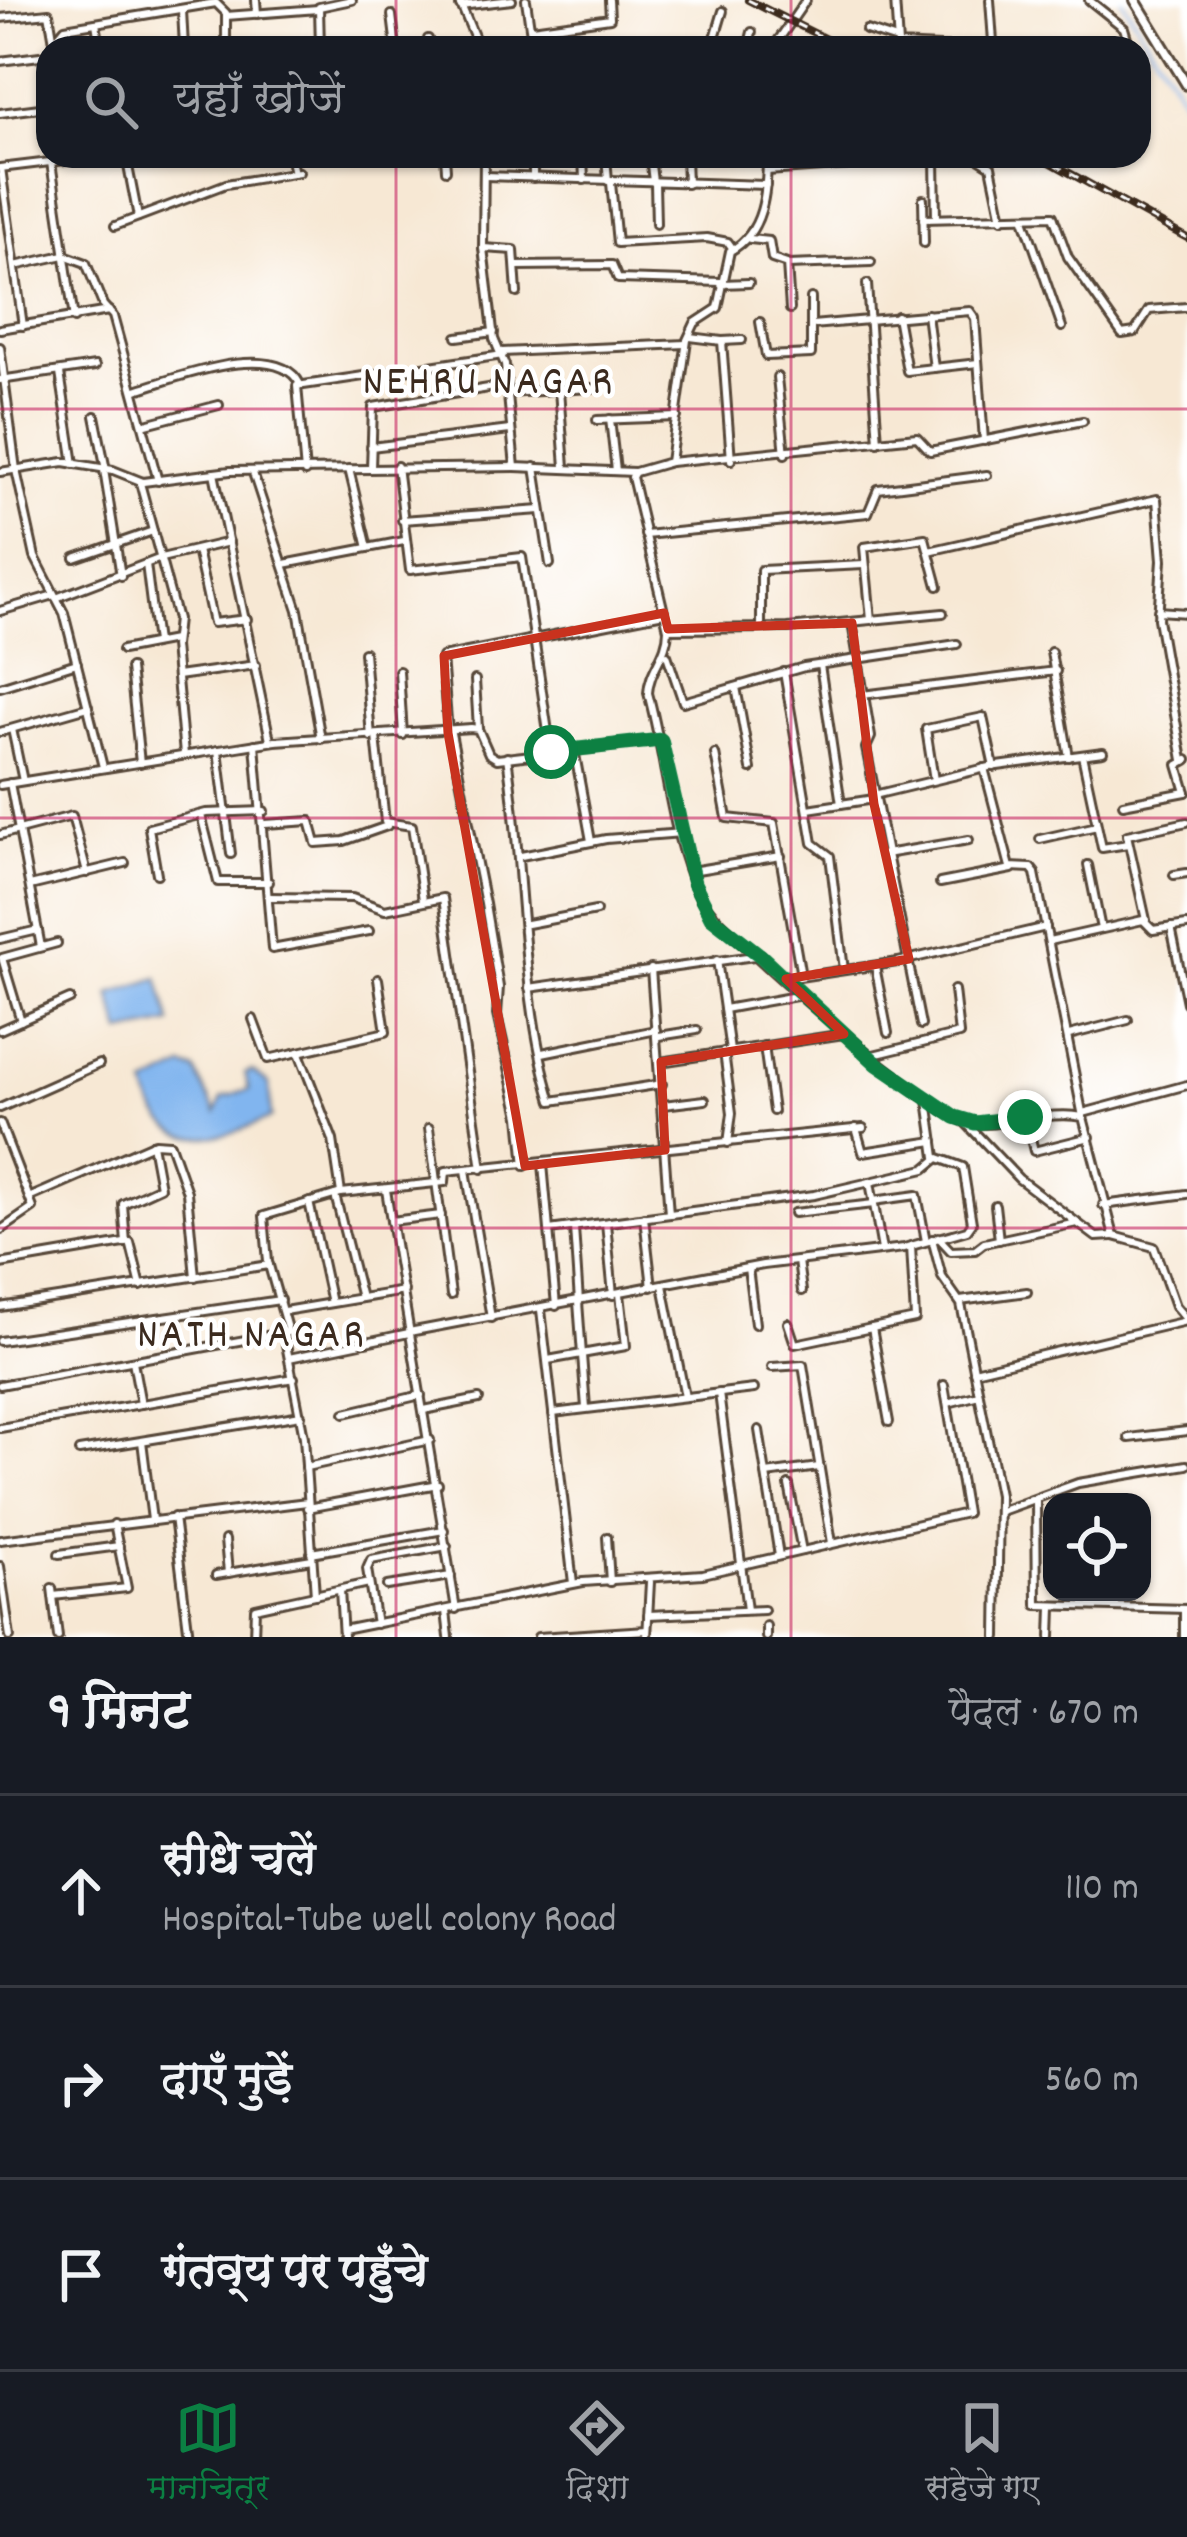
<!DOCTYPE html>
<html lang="hi">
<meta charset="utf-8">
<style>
body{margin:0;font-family:Dekko,"Playpen Sans Deva",sans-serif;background:#242831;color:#f1f3f6}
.controls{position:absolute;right:36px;bottom:36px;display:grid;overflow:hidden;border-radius:24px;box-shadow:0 3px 9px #0004}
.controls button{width:108px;height:108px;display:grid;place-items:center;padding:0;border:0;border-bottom:3px solid #363941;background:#171b24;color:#f1f3f6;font:60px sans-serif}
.stop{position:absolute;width:36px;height:36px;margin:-27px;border:9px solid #0b8043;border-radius:50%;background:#fff}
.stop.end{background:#0b8043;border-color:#fff;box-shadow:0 3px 12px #0008}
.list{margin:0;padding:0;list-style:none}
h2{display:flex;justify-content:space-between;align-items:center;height:156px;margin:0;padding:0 48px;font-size:51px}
h2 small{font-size:39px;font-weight:400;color:#9ea1a6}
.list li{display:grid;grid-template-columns:78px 1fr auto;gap:36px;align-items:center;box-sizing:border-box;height:192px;padding:0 48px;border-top:3px solid #363941}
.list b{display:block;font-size:45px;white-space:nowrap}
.list p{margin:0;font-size:39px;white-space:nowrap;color:#9ea1a6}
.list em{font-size:39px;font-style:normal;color:#9ea1a6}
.icon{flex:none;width:66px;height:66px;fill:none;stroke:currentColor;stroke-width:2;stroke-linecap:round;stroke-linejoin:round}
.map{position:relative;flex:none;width:1187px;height:1637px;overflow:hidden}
.search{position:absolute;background:#171b24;box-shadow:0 3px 9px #0004;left:36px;right:36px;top:36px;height:132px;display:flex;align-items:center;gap:30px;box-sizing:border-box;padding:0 42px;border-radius:36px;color:#9ea1a6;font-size:45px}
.sheet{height:732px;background:#171b24}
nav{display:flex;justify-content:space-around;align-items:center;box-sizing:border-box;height:168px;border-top:3px solid #363941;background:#171b24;font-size:33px;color:#9ea1a6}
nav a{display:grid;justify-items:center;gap:6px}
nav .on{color:#0b8043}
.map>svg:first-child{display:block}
</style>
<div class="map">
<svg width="1187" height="1637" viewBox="0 0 1187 1637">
<rect width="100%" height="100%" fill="#fff"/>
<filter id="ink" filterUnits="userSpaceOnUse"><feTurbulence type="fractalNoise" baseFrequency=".00833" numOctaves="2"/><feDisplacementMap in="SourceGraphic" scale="24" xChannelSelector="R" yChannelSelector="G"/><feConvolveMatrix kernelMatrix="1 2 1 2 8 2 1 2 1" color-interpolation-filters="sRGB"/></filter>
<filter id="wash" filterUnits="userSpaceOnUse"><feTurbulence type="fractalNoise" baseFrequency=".004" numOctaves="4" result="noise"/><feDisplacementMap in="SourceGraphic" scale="48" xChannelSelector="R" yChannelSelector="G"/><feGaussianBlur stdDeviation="2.7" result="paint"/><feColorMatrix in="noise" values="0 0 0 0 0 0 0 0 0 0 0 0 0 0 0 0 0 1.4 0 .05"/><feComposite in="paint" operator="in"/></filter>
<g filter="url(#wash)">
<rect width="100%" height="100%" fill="#f7e8d4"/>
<g fill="#81b5ef" stroke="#5e7086" stroke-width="3">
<polygon points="158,978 171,1023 122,1033 110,994"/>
<path d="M184,1067L195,1070L216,1113L222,1098L249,1090L245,1073L252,1071L269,1084L271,1118C219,1140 164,1158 146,1086Z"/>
</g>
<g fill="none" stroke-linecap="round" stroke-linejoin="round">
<polyline stroke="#81b5ef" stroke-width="3" points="1122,0 1187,104"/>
</g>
</g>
<g filter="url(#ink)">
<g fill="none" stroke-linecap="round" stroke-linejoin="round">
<g stroke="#574639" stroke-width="12">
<g id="minor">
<polyline points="256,0 257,14"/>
<polyline points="459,0 479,48"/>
<polyline points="526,0 533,48"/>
<polyline points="895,0 898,45 961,48"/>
<polyline points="1089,0 1124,28 1130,48"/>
<polyline points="460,6 512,0"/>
<polyline points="182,10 184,48"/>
<polyline points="392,15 396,48"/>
<polyline points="226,16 318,9"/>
<polyline points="0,18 49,13 55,48"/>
<polyline points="96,23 100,48"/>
<polyline points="532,29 610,18 609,0"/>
<polyline points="866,30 897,40"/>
<polyline points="428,39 429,48"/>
<polyline points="54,41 65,28 216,3 226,13 226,48"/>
<polyline points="320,48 319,7 352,0"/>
<polyline points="672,48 714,41 723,11"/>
<polyline points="748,48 752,32"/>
<polyline points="773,48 806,0"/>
<polyline points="988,48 993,42 990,0"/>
<polyline points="0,61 48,55"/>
<polyline points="0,113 48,107"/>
<polyline points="126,156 138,217"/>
<polyline points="290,156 294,173"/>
<polyline points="445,156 446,170"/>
<polyline points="484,156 483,248 494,339 505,365 515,467 634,472"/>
<polyline points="533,156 533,178"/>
<polyline points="583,156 584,180"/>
<polyline points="606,156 608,181"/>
<polyline points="650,156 653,182"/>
<polyline points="686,156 687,184"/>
<path d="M767,156C767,191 764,233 730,251L718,308L695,323L687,340L670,462L635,472L632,477L668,629C668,655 649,669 648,693C666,758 670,836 700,897C715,927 929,1112 964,1121C1001,1131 1045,1109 1083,1117L1114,1236L1154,1247L1175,1306L1187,1320"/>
<polyline points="975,156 991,166 1002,219"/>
<polyline points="935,159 936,218"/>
<polyline points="51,162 74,319"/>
<polyline points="0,168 100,156"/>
<polyline points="1,168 23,326"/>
<polyline points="767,171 975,156"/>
<polyline points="485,176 766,185"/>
<polyline points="611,183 617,243 707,238 728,242 733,249"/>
<polyline points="655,183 656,224"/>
<polyline points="923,199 924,243"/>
<polyline points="923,219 1053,216 1068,257 1122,334 1135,332 1149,310 1187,307"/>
<polyline points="1024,219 1062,327"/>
<polyline points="115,226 226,184 299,172"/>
<polyline points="750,239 769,241 772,259 787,264 790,309"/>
<polyline points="483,248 514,250 517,293"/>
<polyline points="788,265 871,262"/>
<polyline points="15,266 64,255 86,263 103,305 113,316 158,481"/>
<polyline points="516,266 612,265 618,279 721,282"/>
<polyline points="721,284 749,283"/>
<polyline points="867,284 878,442"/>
<polyline points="927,314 934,368"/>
<polyline points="897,316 907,371 978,363"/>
<polyline points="760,322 766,356 811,354 811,298"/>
<polyline points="812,325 970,311 975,318 984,441"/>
<polyline points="0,329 109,311"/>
<polyline points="457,337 494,332"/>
<polyline points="690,337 722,341 731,460"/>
<polyline points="722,341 742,340"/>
<polyline points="0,347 16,470 35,557 64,613 103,767"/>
<polyline points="502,352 686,344"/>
<polyline points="60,373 74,464"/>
<polyline points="777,377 785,454"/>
<polyline points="0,380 95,366"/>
<path d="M136,390C173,379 277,338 300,384"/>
<polyline points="559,390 565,467"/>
<polyline points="507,393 592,388"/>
<polyline points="95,416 106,470"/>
<polyline points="610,419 616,471"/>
<polyline points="597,420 677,417"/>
<polyline points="146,424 219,405"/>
<polyline points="371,447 510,430"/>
<polyline points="670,462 917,437 930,451 1083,421"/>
<polyline points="397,466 410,570 522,557 551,752"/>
<polyline points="535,467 550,564"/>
<polyline points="371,468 373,407 507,385"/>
<polyline points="349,469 368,548"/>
<polyline points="104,470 121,576"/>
<polyline points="0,472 64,462 113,470 143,482 230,471 515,467"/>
<polyline points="305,472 297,386 503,355"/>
<polyline points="214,473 270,740"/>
<polyline points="253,473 298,610 321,739"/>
<polyline points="140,483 177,619 174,646 184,755"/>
<polyline points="402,520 541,510"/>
<polyline points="645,535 868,513 878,489 987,475"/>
<polyline points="197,550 213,623 247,619"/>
<polyline points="929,551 1157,499 1162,560 1158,619 1183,760"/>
<polyline points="75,558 153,531"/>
<polyline points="146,564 156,643"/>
<polyline points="284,564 404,541"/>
<polyline points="56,598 161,558 229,542"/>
<polyline points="0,611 54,595"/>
<polyline points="1158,611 1187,613"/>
<polyline points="871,620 864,547 925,538 938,586"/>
<polyline points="852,623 871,737 866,748 921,1025"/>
<polyline points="761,628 761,570 864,565"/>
<polyline points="668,629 788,628 943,613"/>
<polyline points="122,650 174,640"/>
<polyline points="364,652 371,737"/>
<polyline points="1051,652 1069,757"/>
<polyline points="667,655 683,702 804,667 957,644"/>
<polyline points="820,665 841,804"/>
<polyline points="130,668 140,763"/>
<polyline points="399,671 403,735"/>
<polyline points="784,672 813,843 830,856 844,970"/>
<polyline points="177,676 256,665"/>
<polyline points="475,680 478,729"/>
<polyline points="0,687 77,663"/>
<polyline points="736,687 751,769"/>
<polyline points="862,695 1056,671"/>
<polyline points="12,729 23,781"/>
<polyline points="0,732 88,707"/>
<polyline points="448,733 442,657 664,613"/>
<polyline points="451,733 485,904 499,987 497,1015 520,1116 525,1166"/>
<polyline points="376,736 385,822 412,826 423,900"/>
<polyline points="255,744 272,949 369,931"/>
<polyline points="574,749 591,841"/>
<polyline points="218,750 231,854"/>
<polyline points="715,754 727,818 774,823 801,976"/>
<polyline points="1082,755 1102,848 1128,844"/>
<path d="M507,757C524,867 520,998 552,1101L662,1084"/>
<polyline points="984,768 1010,867 1031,868 1035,873 1083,1117"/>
<polyline points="934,780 926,729 983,717 994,767"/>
<polyline points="10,783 41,947"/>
<polyline points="0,785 275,741 471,728 478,729 489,754 497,759 661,740"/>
<polyline points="1186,792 1178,765 1187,760"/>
<polyline points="874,795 990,767 1103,752"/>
<polyline points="1123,804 1186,792"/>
<polyline points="808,809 874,799"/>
<polyline points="201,815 218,882 269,882"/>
<polyline points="265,824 310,821 316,843 344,841 387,826"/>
<polyline points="0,835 72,816 87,873"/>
<polyline points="1040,839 1097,826"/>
<polyline points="885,854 969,840"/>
<polyline points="521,856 606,839 682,833"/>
<polyline points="1088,865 1101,929"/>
<polyline points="691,871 781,856"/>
<polyline points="157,874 149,828 206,813 264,811"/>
<polyline points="1174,875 1187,873"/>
<polyline points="940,883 1012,869"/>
<polyline points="30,886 125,863"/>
<polyline points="269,897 352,898 385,910 443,898 482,1169"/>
<polyline points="1146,920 1127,835 1187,822"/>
<polyline points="527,924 596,911"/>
<polyline points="1171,927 1187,1003"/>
<polyline points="0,939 38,930"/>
<polyline points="1049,941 1143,920 1153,930 1187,925"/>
<polyline points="717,960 730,1051"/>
<polyline points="875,966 888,1033"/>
<polyline points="651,969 669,1214"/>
<polyline points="786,979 898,962 1046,927"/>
<polyline points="529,988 761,955"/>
<polyline points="724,1009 802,995"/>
<polyline points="253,1019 268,1059 386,1032 378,979"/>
<polyline points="21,1021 2,958 57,943"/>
<polyline points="0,1030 70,999"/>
<polyline points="1069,1035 1128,1020"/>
<polyline points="659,1036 697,1030"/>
<polyline points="764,1046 773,1111"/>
<polyline points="724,1052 732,1113 728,1143"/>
<polyline points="299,1053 333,1140 341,1193 445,1182 446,1171 863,1128"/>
<polyline points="542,1053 656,1030"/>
<polyline points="869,1056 959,1034 954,990"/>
<polyline points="660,1062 844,1034"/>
<polyline points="663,1105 705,1100"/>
<polyline points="0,1108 99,1064"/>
<polyline points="1083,1113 1187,1085"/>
<polyline points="1026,1118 1034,1151 1090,1137"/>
<polyline points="964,1121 1019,1179 1096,1237 1113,1236"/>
<polyline points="0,1123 33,1208 1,1230"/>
<polyline points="429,1128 451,1295"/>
<polyline points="856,1128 863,1152 934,1141"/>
<polyline points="543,1164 556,1306"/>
<polyline points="466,1170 491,1318"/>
<polyline points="870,1182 925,1169 937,1159"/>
<polyline points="386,1190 456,1609"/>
<polyline points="335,1195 361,1298"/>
<polyline points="31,1197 155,1143 170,1144 187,1192 195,1277"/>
<polyline points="873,1201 917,1195 926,1241"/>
<polyline points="309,1202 331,1303"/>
<polyline points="995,1205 999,1240"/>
<polyline points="1103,1205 1187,1194"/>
<polyline points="794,1213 874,1204"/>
<polyline points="644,1217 652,1287"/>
<polyline points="391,1221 441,1215"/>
<polyline points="606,1223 613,1295"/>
<polyline points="574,1228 579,1302"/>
<polyline points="549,1230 814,1195 870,1182 882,1250"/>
<polyline points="938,1237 951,1251 975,1250 984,1243 1077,1223"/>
<polyline points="932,1239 942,1277 961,1304 999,1495 997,1637"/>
<polyline points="126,1243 123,1204 160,1187 152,1144"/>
<polyline points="798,1261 802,1291"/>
<polyline points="0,1264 130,1242 141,1286"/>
<polyline points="748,1268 755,1324"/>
<polyline points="663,1285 685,1397"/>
<polyline points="960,1301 1027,1292"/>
<polyline points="578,1302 586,1408"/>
<polyline points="0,1307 269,1265"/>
<polyline points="541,1310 573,1583"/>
<polyline points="284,1311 404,1291"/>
<polyline points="788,1323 795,1344 915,1319 911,1246"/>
<polyline points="872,1328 889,1422"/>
<polyline points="409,1332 763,1265 904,1248 967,1230 972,1223 963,1167 936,1157 928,1100"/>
<polyline points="284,1334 304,1437 315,1595"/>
<polyline points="0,1341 280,1300"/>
<polyline points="289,1358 409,1333"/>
<polyline points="548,1360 626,1346 620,1294"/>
<polyline points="133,1361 141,1404"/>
<polyline points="772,1367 803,1365 832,1543"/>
<polyline points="974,1371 1186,1321"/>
<polyline points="0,1385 288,1332 268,1262 264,1216 341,1193"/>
<polyline points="719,1393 747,1610"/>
<polyline points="948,1403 979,1395"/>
<polyline points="424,1410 479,1399"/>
<polyline points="345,1413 421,1395"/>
<polyline points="553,1413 754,1389"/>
<polyline points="0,1428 294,1378"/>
<polyline points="759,1430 779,1556"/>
<polyline points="1129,1438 1187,1431"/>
<polyline points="142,1441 152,1520"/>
<polyline points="79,1451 301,1415"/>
<polyline points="306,1467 430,1440"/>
<polyline points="766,1474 819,1467"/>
<polyline points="789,1485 802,1551"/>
<polyline points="1036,1501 1037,1605 1187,1609"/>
<polyline points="307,1508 438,1484"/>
<polyline points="1001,1511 1078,1483 1187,1465"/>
<polyline points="174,1517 189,1637"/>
<polyline points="607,1537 610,1582"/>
<polyline points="0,1540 307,1502"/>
<polyline points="225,1540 228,1573"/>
<polyline points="311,1553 444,1530"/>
<polyline points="59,1554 119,1546"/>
<polyline points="0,1566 10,1637"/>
<polyline points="216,1575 312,1559"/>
<polyline points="387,1586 451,1576"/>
<polyline points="52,1588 58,1637"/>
<polyline points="340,1590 343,1637"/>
<polyline points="53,1596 127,1588 114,1524"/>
<polyline points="446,1611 449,1637"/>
<polyline points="648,1615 764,1610"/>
<polyline points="376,1624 367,1569 371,1560 447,1546"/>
<polyline points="766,1626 766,1637"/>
<polyline points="343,1630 583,1582 703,1574 966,1513 944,1385"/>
<polyline points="254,1637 255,1608 369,1583"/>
<polyline points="538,1637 647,1630"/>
<polyline points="647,1637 650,1582"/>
<polyline points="1051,1637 1052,1607"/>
<polyline points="1184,1637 1184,1609"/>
</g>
</g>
<g stroke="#574639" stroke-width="14">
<polyline id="tertiary" points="1135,0 1187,85"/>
</g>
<use href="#minor" stroke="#fff" stroke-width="6"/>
<use href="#tertiary" stroke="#fff" stroke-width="8"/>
<g stroke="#3b2a1e" stroke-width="8">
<g id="rail">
<polyline points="748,0 844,48"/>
<polyline points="1039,156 1187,238"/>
</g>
</g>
<use href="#rail" stroke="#fff" stroke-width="3" stroke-dasharray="9" stroke-linecap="butt"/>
</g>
</g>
<g fill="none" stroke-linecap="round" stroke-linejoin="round" filter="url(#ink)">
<polyline stroke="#0b8043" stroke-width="15" points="551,752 661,740 694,883 711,917 761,956 877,1064 955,1117 975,1123 1025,1117"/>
</g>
<path fill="none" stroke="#c8321e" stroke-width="9" stroke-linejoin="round" d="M664,613L668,629L852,623L874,804L909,959L786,979L844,1034L661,1062L665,1150L525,1166L448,733L444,656Z"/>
<path fill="none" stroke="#c2185b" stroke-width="3" stroke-opacity="0.55" d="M396,0V48M791,0V48M396,156V1637M791,156V1637M0,409H1187M0,818H1187M0,1228H1187"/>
<g text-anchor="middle" stroke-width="9" stroke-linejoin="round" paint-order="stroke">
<g font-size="42" letter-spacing="3" fill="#3b2a1e" stroke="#fff">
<text x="489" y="393">NEHRU NAGAR</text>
<text x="252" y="1346">NATH NAGAR</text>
</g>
</g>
</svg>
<div class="controls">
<button><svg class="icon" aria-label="locate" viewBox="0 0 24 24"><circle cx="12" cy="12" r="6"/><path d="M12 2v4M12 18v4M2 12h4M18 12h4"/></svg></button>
</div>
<div class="stop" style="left:551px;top:752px"></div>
<div class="stop end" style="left:1025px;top:1117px"></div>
<div class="search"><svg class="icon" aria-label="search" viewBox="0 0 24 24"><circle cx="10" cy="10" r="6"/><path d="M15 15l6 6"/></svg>यहाँ खोजें</div>
</div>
<section class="sheet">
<h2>9 मिनट<small>पैदल · 670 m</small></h2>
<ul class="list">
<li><svg class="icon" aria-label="ahead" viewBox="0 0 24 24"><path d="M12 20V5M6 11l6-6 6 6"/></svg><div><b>सीधे चलें</b><p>Hospital-Tube well colony Road</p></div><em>110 m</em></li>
<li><svg class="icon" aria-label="right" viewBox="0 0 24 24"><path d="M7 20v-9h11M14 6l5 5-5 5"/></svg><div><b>दाएँ मुड़ें</b></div><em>560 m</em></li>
<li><svg class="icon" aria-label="arrive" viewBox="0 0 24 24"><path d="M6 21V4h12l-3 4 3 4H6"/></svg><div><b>गंतव्य पर पहुँचे</b></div></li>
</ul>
</section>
<nav>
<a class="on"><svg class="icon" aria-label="map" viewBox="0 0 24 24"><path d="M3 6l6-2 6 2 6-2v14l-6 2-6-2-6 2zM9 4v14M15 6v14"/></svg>मानचित्र</a>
<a><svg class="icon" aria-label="directions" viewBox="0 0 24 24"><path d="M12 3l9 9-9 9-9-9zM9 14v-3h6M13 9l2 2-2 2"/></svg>दिशा</a>
<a><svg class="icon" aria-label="saved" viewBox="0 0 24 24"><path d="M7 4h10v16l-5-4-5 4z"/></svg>सहेजे गए</a>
</nav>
